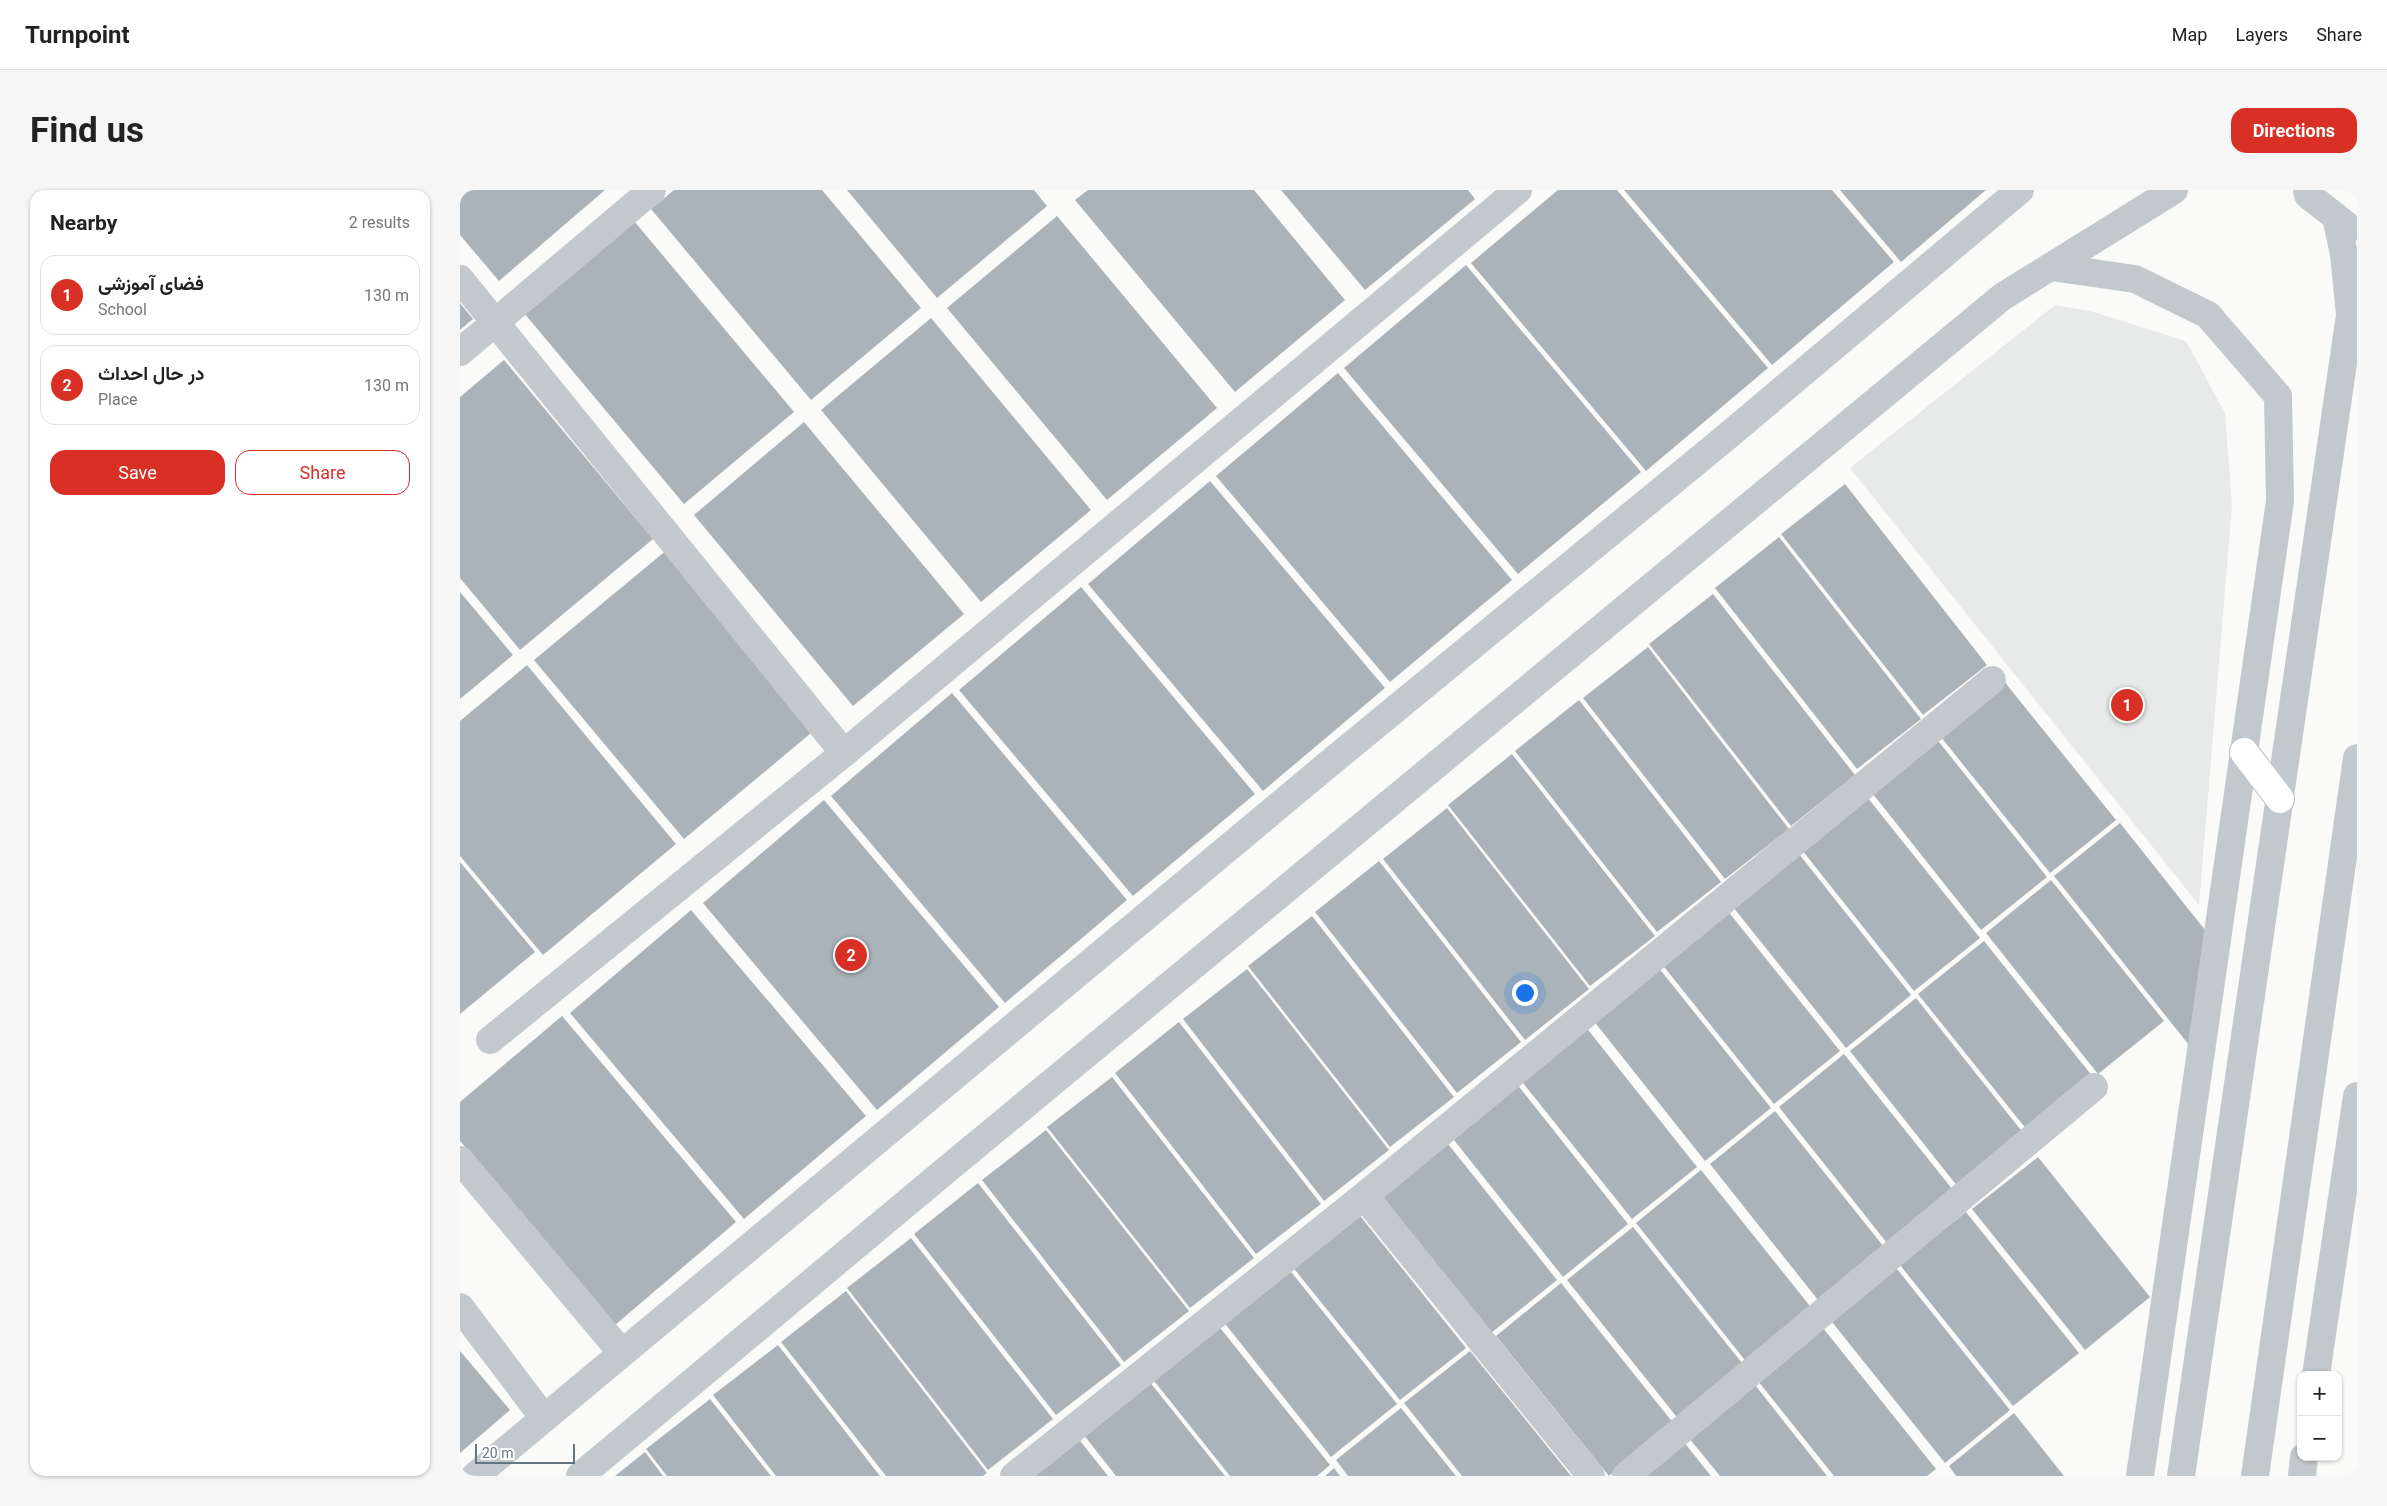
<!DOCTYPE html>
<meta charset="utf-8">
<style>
body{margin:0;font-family:Roboto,Vazirmatn,sans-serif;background:#f6f6f6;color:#222}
.controls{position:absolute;right:15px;bottom:15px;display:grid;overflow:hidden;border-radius:10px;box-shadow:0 1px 4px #0004}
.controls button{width:45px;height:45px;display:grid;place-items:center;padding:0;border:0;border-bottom:1px solid #e0e0e0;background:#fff;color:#222;font:25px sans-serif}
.scale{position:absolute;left:15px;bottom:12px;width:100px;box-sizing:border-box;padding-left:5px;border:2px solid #657683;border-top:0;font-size:14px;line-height:18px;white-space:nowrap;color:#657683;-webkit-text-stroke:4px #fff;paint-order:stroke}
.you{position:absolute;left:1064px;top:802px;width:18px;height:18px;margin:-12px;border:4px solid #fff;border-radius:50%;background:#1a73e8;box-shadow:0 0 0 8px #1a73e833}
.badge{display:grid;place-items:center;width:32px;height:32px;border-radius:50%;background:#d93025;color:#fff;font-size:16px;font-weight:700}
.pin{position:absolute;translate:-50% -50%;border:2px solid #fff;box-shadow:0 1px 5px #0006}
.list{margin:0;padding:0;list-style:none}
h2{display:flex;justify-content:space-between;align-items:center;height:65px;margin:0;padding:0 20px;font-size:21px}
h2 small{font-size:16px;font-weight:400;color:#767676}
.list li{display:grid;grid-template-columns:32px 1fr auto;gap:15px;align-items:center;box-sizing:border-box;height:80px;margin:0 10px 10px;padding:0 10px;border:1px solid #e0e0e0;border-radius:15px}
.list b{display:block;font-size:19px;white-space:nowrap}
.list p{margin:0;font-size:16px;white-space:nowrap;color:#767676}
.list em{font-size:16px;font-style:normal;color:#767676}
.actions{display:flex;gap:10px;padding:15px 20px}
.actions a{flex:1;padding:11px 0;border:1px solid #d93025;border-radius:15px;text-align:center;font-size:18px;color:#d93025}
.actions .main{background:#d93025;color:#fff}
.map{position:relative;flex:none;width:1897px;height:1286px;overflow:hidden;border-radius:15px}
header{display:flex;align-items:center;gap:30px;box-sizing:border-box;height:70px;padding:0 25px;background:#fff;border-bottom:1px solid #e0e0e0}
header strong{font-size:24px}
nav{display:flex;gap:28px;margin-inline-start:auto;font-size:18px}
.intro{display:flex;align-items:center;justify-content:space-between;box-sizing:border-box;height:120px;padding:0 30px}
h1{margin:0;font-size:35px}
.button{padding:12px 22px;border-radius:15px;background:#d93025;color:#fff;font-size:18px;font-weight:700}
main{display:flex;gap:30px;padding:0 30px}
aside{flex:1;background:#fff;border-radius:15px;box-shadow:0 1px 4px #0004}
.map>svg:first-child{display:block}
</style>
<header>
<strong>Turnpoint</strong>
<nav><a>Map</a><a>Layers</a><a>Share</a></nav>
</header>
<div class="intro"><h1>Find us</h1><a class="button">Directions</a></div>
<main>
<aside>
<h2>Nearby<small>2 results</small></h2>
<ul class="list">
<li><span class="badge">1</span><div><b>فضای آموزشی</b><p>School</p></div><em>130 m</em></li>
<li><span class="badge">2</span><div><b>در حال احداث</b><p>Place</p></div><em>130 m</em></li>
</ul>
<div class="actions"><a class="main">Save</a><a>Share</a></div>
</aside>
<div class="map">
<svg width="1897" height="1286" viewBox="0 0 1897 1286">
<rect width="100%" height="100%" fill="#fafaf8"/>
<polygon fill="#e8e9e9" points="1595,115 1630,121 1726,151 1765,223 1772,315 1739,715 1390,278"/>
<g fill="#aab3b9">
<polygon points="0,0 145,0 39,91 0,45"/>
<polygon points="214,0 362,0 461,118 351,210 191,19"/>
<polygon points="387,0 574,0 587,16 477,108"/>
<polygon points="628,0 794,0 885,110 775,202 615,10"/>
<polygon points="821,0 1008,0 1015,9 905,100"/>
<polygon points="1098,0 1157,0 1308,178 1186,281 1011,73"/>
<polygon points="1164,0 1372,0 1434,72 1312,175"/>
<polygon points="1380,0 1526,0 1441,72"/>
<polygon points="597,26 757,218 647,310 487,118"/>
<polygon points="174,31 334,222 224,314 64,123"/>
<polygon points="1006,75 1181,282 1058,384 884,178"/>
<polygon points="0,113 13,129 0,140"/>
<polygon points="471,128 631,320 521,412 361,220"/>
<polygon points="44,170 193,349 60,460 0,388 0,207"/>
<polygon points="878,183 1052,390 930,492 756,286"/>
<polygon points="344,232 504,424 393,516 234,325"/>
<polygon points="750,291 925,498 803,601 628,394"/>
<polygon points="1385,294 1527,475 1463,525 1321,344"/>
<polygon points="1319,347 1461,529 1397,579 1255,398"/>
<polygon points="208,359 357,538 224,649 74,470"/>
<polygon points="621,397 795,604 673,706 499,500"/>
<polygon points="0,402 53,465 0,509"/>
<polygon points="1253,404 1395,585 1331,636 1189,454"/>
<polygon points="1188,457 1329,639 1265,689 1123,508"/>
<polygon points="67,475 216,654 83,765 0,666 0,531"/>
<polygon points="1543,490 1656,630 1590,683 1477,542"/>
<polygon points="492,503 667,710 545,813 371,606"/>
<polygon points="1119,510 1261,692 1197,742 1055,561"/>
<polygon points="1475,547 1587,687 1521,740 1409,599"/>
<polygon points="1052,564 1195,746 1130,796 988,615"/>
<polygon points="1407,607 1520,748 1454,801 1342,660"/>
<polygon points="364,610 539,817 417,920 243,713"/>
<polygon points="987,618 1129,799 1065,850 923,669"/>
<polygon points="1660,633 1745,740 1729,855 1594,686"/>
<polygon points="1339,664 1451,805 1386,858 1273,717"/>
<polygon points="919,671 1061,852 997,903 855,722"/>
<polygon points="0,672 75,762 0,824"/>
<polygon points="1591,690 1704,831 1638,884 1526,743"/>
<polygon points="231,720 406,926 284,1029 110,823"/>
<polygon points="1267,720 1380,861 1314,914 1201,773"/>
<polygon points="852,726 994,907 930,957 788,776"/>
<polygon points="1524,751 1637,892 1571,945 1458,804"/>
<polygon points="1198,777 1311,918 1245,971 1133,830"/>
<polygon points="787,779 929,960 864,1011 723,829"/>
<polygon points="1456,808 1568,949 1502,1002 1390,861"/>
<polygon points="102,826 276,1032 155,1135 0,951 0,912"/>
<polygon points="719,832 861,1014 796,1064 655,883"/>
<polygon points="1125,836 1237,977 1172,1029 1059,888"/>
<polygon points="1384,864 1497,1005 1431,1058 1319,917"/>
<polygon points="652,887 794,1068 730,1118 587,937"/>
<polygon points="1056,893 1168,1034 1103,1087 990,945"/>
<polygon points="1315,921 1428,1062 1362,1115 1250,974"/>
<polygon points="586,940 729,1121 664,1172 522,990"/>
<polygon points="984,949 1097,1090 1031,1143 919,1002"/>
<polygon points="1578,967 1690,1107 1625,1160 1512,1019"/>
<polygon points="1241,980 1354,1121 1288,1174 1176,1033"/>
<polygon points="518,993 661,1175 596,1225 454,1044"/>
<polygon points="893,1017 1006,1158 940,1210 827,1070"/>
<polygon points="1506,1022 1619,1163 1553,1216 1440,1075"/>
<polygon points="1173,1037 1286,1178 1220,1231 1107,1090"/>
<polygon points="451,1048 593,1229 528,1280 387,1098"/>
<polygon points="824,1073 937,1214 871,1267 759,1126"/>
<polygon points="1437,1079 1550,1220 1485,1273 1372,1132"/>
<polygon points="1101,1093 1214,1234 1149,1286 1036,1146"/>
<polygon points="386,1101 527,1283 523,1286 426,1286 321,1152"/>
<polygon points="757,1134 870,1275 857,1286 770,1286 691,1187"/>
<polygon points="1363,1138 1476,1279 1467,1286 1374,1286 1298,1191"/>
<polygon points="318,1155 420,1286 316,1286 253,1205"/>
<polygon points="0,1161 50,1220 0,1263"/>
<polygon points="1010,1161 1111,1286 1002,1286 944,1213"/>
<polygon points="689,1191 765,1286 656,1286 623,1244"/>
<polygon points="1295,1195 1367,1286 1260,1286 1229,1248"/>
<polygon points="250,1209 311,1286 207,1286 186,1259"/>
<polygon points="941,1218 996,1286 888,1286 876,1270"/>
<polygon points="1554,1223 1604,1286 1496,1286 1489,1276"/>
<polygon points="617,1247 648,1286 568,1286"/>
<polygon points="1223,1251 1251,1286 1180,1286"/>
<polygon points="185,1262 203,1286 155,1286"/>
<polygon points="874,1278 880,1286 865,1286"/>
</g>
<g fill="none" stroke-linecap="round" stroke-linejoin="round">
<g stroke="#b3babf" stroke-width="30">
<polyline id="secondary" points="1784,562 1820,609"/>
</g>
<g stroke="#c3c8cc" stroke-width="28">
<polyline points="0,89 384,563"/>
<polyline points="0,162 192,0"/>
<polyline points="30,850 384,563 1058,0"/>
<polyline points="904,1006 1131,1286"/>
<polyline points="554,1286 904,1006 1532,490"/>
<polyline points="1166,1286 1634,897"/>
</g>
<g stroke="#c3c8cc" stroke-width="28">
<polyline points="1847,0 1848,5 1890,38"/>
<polyline points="1591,77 1675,89 1748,125 1818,206 1820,311 1680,1286"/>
<polyline points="0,970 162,1163"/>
<polyline points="0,1117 84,1228"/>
<polyline points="1856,1185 1897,906"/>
<polyline points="15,1286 871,572 1264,249 1560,0"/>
<polyline points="120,1286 491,976 1542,107 1714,0"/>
<polyline points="1721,1286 1890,125 1884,64 1876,27"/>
<polyline points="1795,1286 1897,568"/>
<polyline points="1842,1286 1844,1267"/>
</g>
<use href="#secondary" stroke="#fff" stroke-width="28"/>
</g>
</svg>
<div class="controls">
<button>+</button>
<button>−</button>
</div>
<div class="scale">20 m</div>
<div class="you"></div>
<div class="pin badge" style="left:1667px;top:515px">1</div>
<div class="pin badge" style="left:391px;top:765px">2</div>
</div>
</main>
